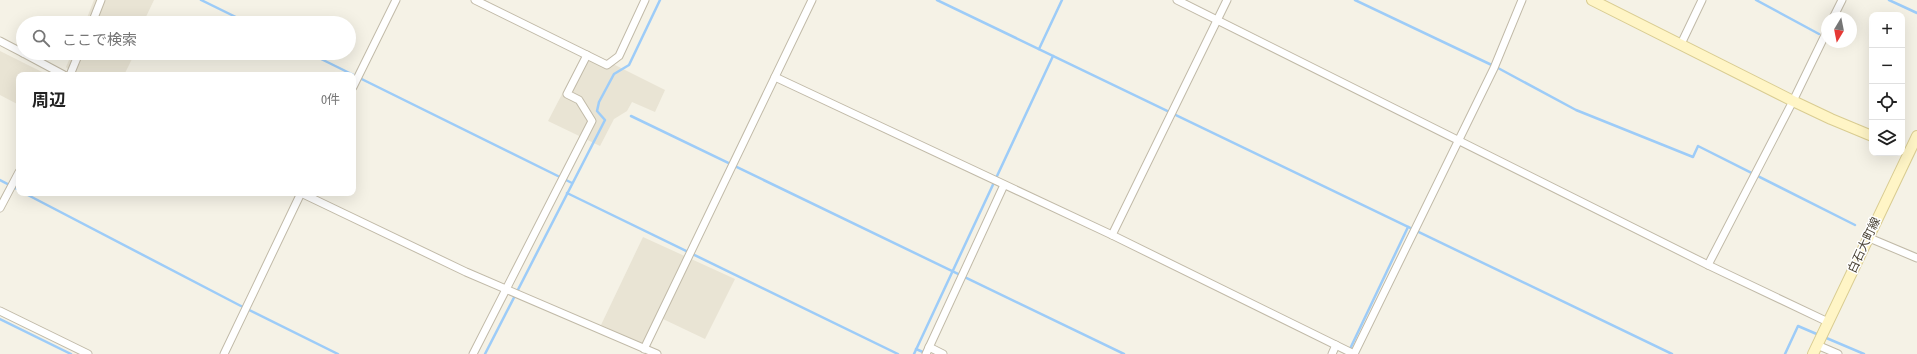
<!DOCTYPE html>
<html lang="ja">
<meta charset="utf-8">
<style>
body{margin:0;font-family:"Asap Condensed","Noto Sans JP",sans-serif;background:#f6f6f6;color:#222}
.controls{position:absolute;right:12px;top:12px;display:grid;overflow:hidden;border-radius:8px;box-shadow:0 4px 16px #0002}
.controls button{width:36px;height:36px;display:grid;place-items:center;padding:0;border:0;border-bottom:1px solid #e0e0e0;background:#fff;color:#222;font:20px sans-serif}
.compass{position:absolute;left:1821px;top:12px;width:36px;height:36px;border-radius:50%;background:#fff;box-shadow:0 4px 16px #0002;rotate:190deg}
.list{margin:0;padding:0;list-style:none}
h2{display:flex;justify-content:space-between;align-items:center;height:52px;margin:0;padding:0 16px;font-size:17px}
h2 small{font-size:13px;font-weight:400;color:#767676}
.icon{flex:none;width:22px;height:22px;fill:none;stroke:currentColor;stroke-width:2;stroke-linecap:round;stroke-linejoin:round}
.map{position:relative;flex:none;width:1917px;height:354px;overflow:hidden}
.search{position:absolute;background:#fff;box-shadow:0 4px 16px #0002;left:16px;top:16px;width:340px;height:44px;display:flex;align-items:center;gap:10px;box-sizing:border-box;padding:0 14px;border-radius:22px;color:#767676;font-size:15px}
.panel{position:absolute;background:#fff;box-shadow:0 4px 16px #0002;left:16px;top:72px;width:340px;height:124px;border-radius:8px}
.map>svg:first-child{display:block}
</style>
<div class="map">
<svg width="1917" height="354" viewBox="0 0 1917 354">
<rect width="100%" height="100%" fill="#f5f2e6"/>
<g fill="#e9e4d4">
<polygon points="94,0 154,0 143,23 85,23"/>
<polygon points="585,50 665,90 655,112 632,102 627,111 614,119 600,146 548,121"/>
<polygon points="0,51 48,75 19,75 19,105 0,95"/>
<polygon points="72,53 135,53 124,75 74,75 66,67"/>
<polygon points="643,237 735,279 705,339 663,319 651,343 640,344 601,325"/>
</g>
<g fill="none" stroke-linecap="round" stroke-linejoin="round">
<g stroke="#9dccf8" stroke-width="2.5">
<polyline points="201,0 248,23"/>
<polyline points="937,0 1672,354"/>
<polyline points="1355,0 1498,68 1576,110 1693,157 1698,146 1855,225"/>
<polyline points="1756,0 1819,34"/>
<polyline points="1889,0 1917,13"/>
<polyline points="1039,49 1062,0"/>
<polyline points="309,53 572,183"/>
<polyline points="631,116 1124,354"/>
<polyline points="0,180 19,190"/>
<polyline points="24,193 239,305 338,354"/>
<polyline points="567,193 898,354"/>
<polyline points="0,319 71,354"/>
<polyline points="1824,337 1864,354"/>
<polyline points="916,349 925,353"/>
<polyline points="1349,351 1408,227"/>
<polyline points="485,354 605,120 597,111 599,102 614,74 629,65 660,0"/>
<polyline points="914,354 1053,56"/>
<polyline points="1785,354 1798,326 1819,335"/>
</g>
<g stroke="#c1baa8" stroke-width="9">
<g id="street">
<polyline points="475,0 607,65 619,56 645,0"/>
<polyline points="1177,0 1708,265 1828,322"/>
<polyline points="1833,18 1842,0"/>
<polyline points="92,23 101,0"/>
<polyline points="0,41 23,53"/>
<polyline points="1681,44 1702,0"/>
<polyline points="23,53 64,75"/>
<polyline points="70,75 79,53"/>
<polyline points="775,77 1112,235 1354,354"/>
<polyline points="353,87 396,0"/>
<polyline points="301,193 466,272 657,354"/>
<polyline points="0,208 19,172"/>
<polyline points="1112,235 1227,0"/>
<polyline points="1867,237 1917,258"/>
<polyline points="1708,265 1793,101 1827,31"/>
<polyline points="0,311 88,354"/>
<polyline points="1817,345 1838,354"/>
<polyline points="929,347 943,354"/>
<polyline points="644,349 812,0"/>
<polyline points="224,354 301,193"/>
<polyline points="473,354 592,121 579,100 567,94 587,55"/>
<polyline points="926,354 1004,185"/>
<polyline points="1332,354 1336,345"/>
<polyline points="1354,354 1494,68 1522,0"/>
</g>
</g>
<g stroke="#d9cc91" stroke-width="12">
<g id="secondary">
<polyline points="1592,0 1793,101 1831,119 1872,136"/>
<polyline points="1813,354 1917,136"/>
</g>
</g>
<use href="#street" stroke="#fff" stroke-width="7"/>
<use href="#secondary" stroke="#fff5c6" stroke-width="10"/>
</g>
<g text-anchor="middle" stroke-width="3" stroke-linejoin="round" paint-order="stroke">
<g font-size="12" fill="#494235" stroke="#fff">
<text transform="translate(1864 245) rotate(-65)" y="4">白石大町線</text>
</g>
</g>
</svg>
<div class="controls">
<button>+</button>
<button>−</button>
<button><svg class="icon" aria-label="locate" viewBox="0 0 24 24"><circle cx="12" cy="12" r="6"/><path d="M12 2v4M12 18v4M2 12h4M18 12h4"/></svg></button>
<button><svg class="icon" aria-label="layers" viewBox="0 0 24 24"><path d="M12 4l9 5-9 5-9-5zM3 14l9 5 9-5"/></svg></button>
</div>
<svg class="compass" viewBox="-18 -18 36 36"><path d="M0-13l5 13h-10z" fill="#e53935"/><path d="M0 13l5-13h-10z" fill="#767676"/></svg>
<div class="search"><svg class="icon" aria-label="search" viewBox="0 0 24 24"><circle cx="10" cy="10" r="6"/><path d="M15 15l6 6"/></svg>ここで検索</div>
<section class="panel">
<h2>周辺<small>0件</small></h2>
<ul class="list">
</ul>
</section>
</div>
